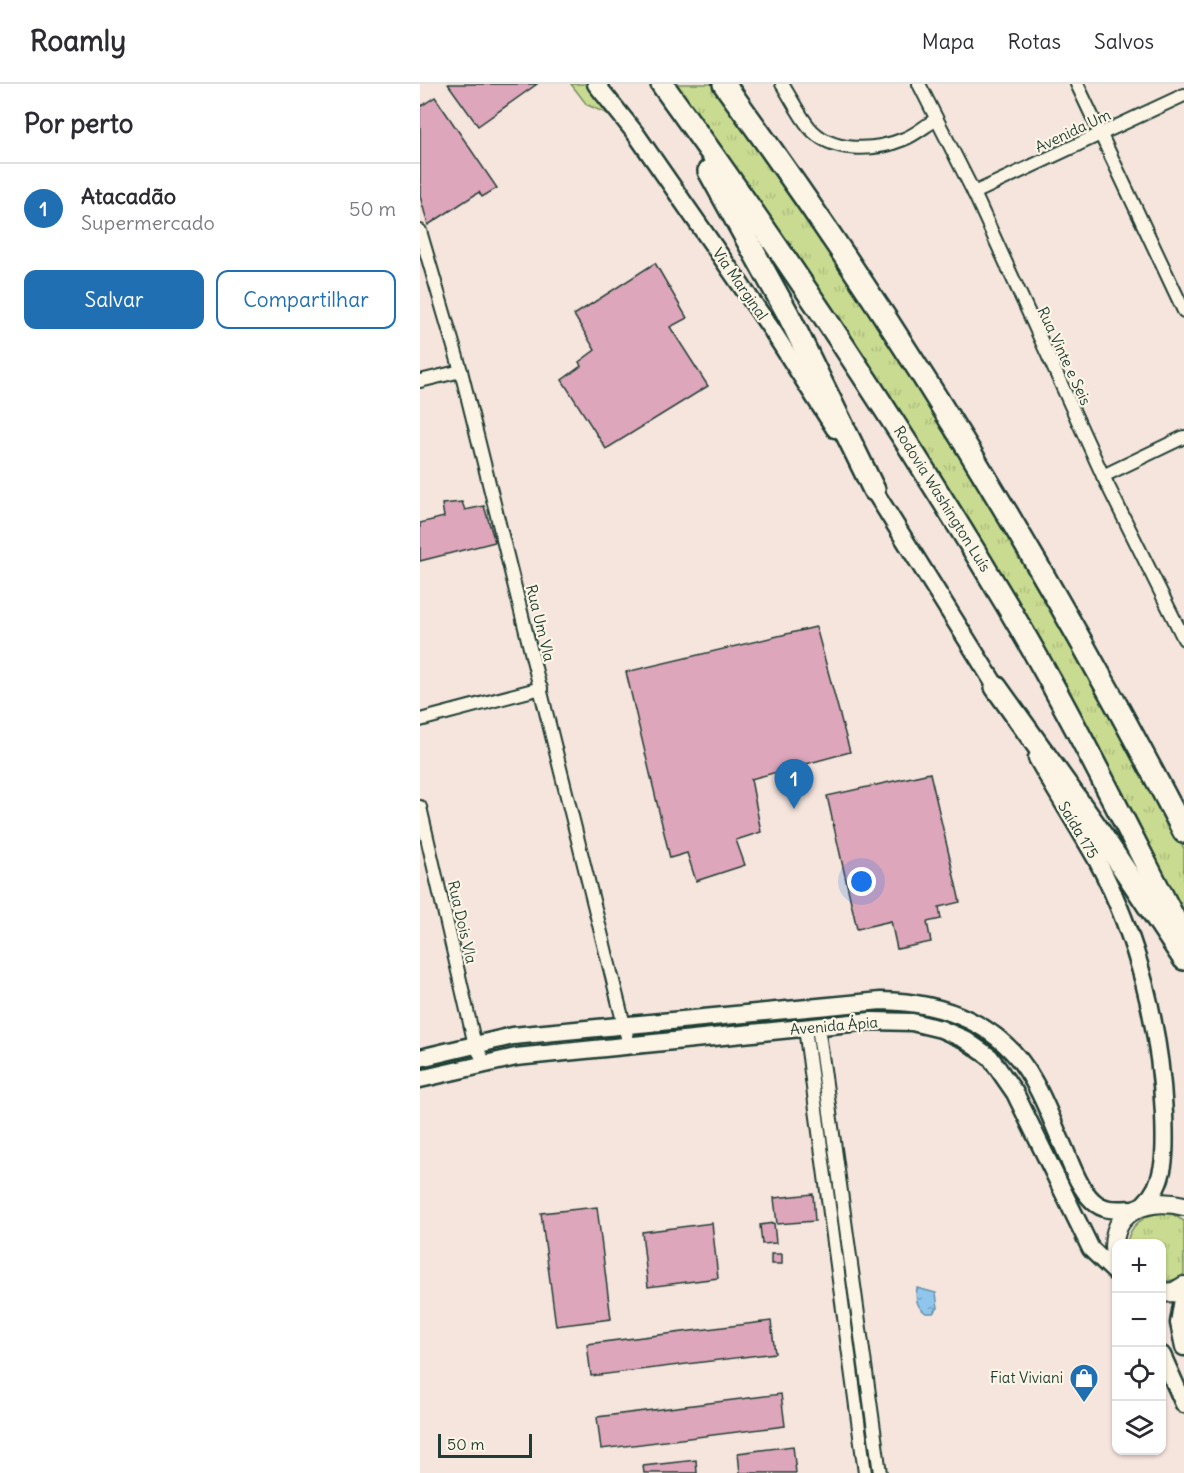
<!DOCTYPE html>
<html lang="pt">
<meta charset="utf-8">
<style>
body{margin:0;font-family:Delius,sans-serif;background:#f2f2f3;color:#2b2b33}
.controls{position:absolute;right:18px;bottom:18px;display:grid;overflow:hidden;border-radius:12px;box-shadow:0 2px 4px #0004}
.controls button{width:54px;height:54px;display:grid;place-items:center;padding:0;border:0;border-bottom:2px solid #e1e1e2;background:#fff;color:#2b2b33;font:30px sans-serif}
.scale{position:absolute;left:18px;bottom:15px;width:94px;box-sizing:border-box;padding-left:6px;border:3px solid #1f3d34;border-top:0;font-size:16px;line-height:21px;white-space:nowrap;color:#1f3d34;-webkit-text-stroke:4px #fcf5e5;paint-order:stroke}
.you{position:absolute;left:442px;top:798px;width:21px;height:21px;margin:-15px;border:4px solid #fff;border-radius:50%;background:#1a73e8;box-shadow:0 0 0 9px #1a73e833}
.badge{display:grid;place-items:center;width:39px;height:39px;border-radius:50%;background:#1f6fb2;color:#fff;font-size:20px;font-weight:700}
.pin{position:absolute;translate:-50% -50px;filter:drop-shadow(0 2px 3px #0008)}
.pin::after{content:'';position:absolute;top:32px;width:21px;height:18px;background:inherit;clip-path:polygon(0 0,100% 0,50% 100%)}
.list{margin:0;padding:0;list-style:none}
h2{display:flex;justify-content:space-between;align-items:center;height:78px;margin:0;padding:0 24px;font-size:26px}
h2 small{font-size:20px;font-weight:400;color:#7c7c81}
.list li{display:grid;grid-template-columns:39px 1fr auto;gap:18px;align-items:center;box-sizing:border-box;height:90px;padding:0 24px;border-top:2px solid #e1e1e2}
.list b{display:block;font-size:22px;white-space:nowrap}
.list p{margin:0;font-size:20px;white-space:nowrap;color:#7c7c81}
.list em{font-size:20px;font-style:normal;color:#7c7c81}
.actions{display:flex;gap:12px;padding:18px 24px}
.actions a{flex:1;padding:14px 0;border:2px solid #1f6fb2;border-radius:12px;text-align:center;font-size:21px;color:#1f6fb2}
.actions .main{background:#1f6fb2;color:#fff}
.icon{flex:none;width:33px;height:33px;fill:none;stroke:currentColor;stroke-width:2;stroke-linecap:round;stroke-linejoin:round}
.map{position:relative;flex:none;width:764px;height:1389px;overflow:hidden}
header{display:flex;align-items:center;gap:36px;box-sizing:border-box;height:84px;padding:0 30px;background:#fff;border-bottom:2px solid #e1e1e2}
header strong{font-size:28px}
nav{display:flex;gap:33px;margin-inline-start:auto;font-size:21px}
main{display:flex}
aside{flex:1;background:#fff}
.map>svg:first-child{display:block}
</style>
<header>
<strong>Roamly</strong>
<nav><a>Mapa</a><a>Rotas</a><a>Salvos</a></nav>
</header>
<main>
<aside>
<h2>Por perto<small></small></h2>
<ul class="list">
<li><span class="badge">1</span><div><b>Atacadão</b><p>Supermercado</p></div><em>50 m</em></li>
</ul>
<div class="actions"><a class="main">Salvar</a><a>Compartilhar</a></div>
</aside>
<div class="map">
<svg width="764" height="1389" viewBox="0 0 764 1389">
<defs>
<pattern id="grass-tufts" width="24" height="20" patternUnits="userSpaceOnUse" patternTransform="scale(1.5)"><rect width="24" height="20" fill="#c9db90"/><path d="M3 7l-1-3M5 7V3M7 7l1-3M15 17l-1-3M17 17v-4M19 17l1-3" fill="none" stroke="#acbd7d"/></pattern>
<pattern id="water-ripples" width="26" height="14" patternUnits="userSpaceOnUse" patternTransform="scale(1.5)"><rect width="26" height="14" fill="#90c6ee"/><path d="M2 4q2-2 4 0t4 0M15 11q2-2 4 0t4 0" fill="none" stroke="#75a2c2"/></pattern>
</defs>
<rect width="100%" height="100%" fill="#f6e5dd"/>
<filter id="ink" filterUnits="userSpaceOnUse"><feTurbulence type="fractalNoise" baseFrequency=".0167" numOctaves="2"/><feDisplacementMap in="SourceGraphic" scale="12" xChannelSelector="R" yChannelSelector="G"/><feConvolveMatrix kernelMatrix="1 2 1 2 8 2 1 2 1" color-interpolation-filters="sRGB"/></filter>
<g filter="url(#ink)">
<g fill="url(#grass-tufts)" stroke="#748c62" stroke-width="1.5">
<polygon points="151,0 167,0 190,31 167,21"/>
<polygon points="253,0 295,0 362,93 519,330 703,650 764,765 764,834 677,666"/>
<path d="M741,1129L752,1130L764,1137V1190L757,1195L742,1198V1160H707C709,1141 724,1131 741,1129Z"/>
</g>
<path fill="url(#water-ripples)" stroke="#638fa4" stroke-width="1.5" d="M497,1204L516,1209L518,1224L513,1229H506C496,1223 495,1214 497,1204Z"/>
<g fill="#dda6bb" stroke="#1f3d34" stroke-width="1.5">
<polygon points="28,0 117,0 58,42"/>
<polygon points="15,13 77,104 62,113 59,108 8,141 0,112 0,23"/>
<polygon points="235,179 267,234 250,243 288,302 186,365 142,296 161,282 159,278 175,266 154,231"/>
<polygon points="42,418 45,426 64,422 75,458 0,477 0,439 24,433 22,420"/>
<polygon points="396,543 430,668 331,695 341,748 316,756 325,781 276,797 267,769 250,774 206,588"/>
<polygon points="510,689 540,818 519,823 521,835 507,838 511,858 477,865 471,837 437,845 407,712"/>
<polygon points="393,1110 395,1137 357,1140 354,1114"/>
<polygon points="177,1123 191,1235 136,1242 121,1129"/>
<polygon points="292,1139 298,1194 228,1203 222,1148"/>
<polygon points="354,1139 356,1159 342,1160 340,1141"/>
<rect x="351" y="1170" width="11" height="10"/>
<polygon points="351,1237 355,1269 171,1292 167,1260"/>
<polygon points="361,1310 365,1342 181,1365 177,1333"/>
<polygon points="373,1362 376,1389 320,1389 318,1369"/>
<polygon points="276,1376 277,1389 224,1389 223,1382"/>
</g>
<g fill="none" stroke-linecap="round" stroke-linejoin="round">
<g stroke="#1f3d34" stroke-width="16">
<g id="street">
<path d="M362,0C371,14 379,31 389,43C411,70 455,67 484,55C495,51 505,42 515,36"/>
<polyline points="499,0 554,109 683,392 764,555"/>
<polyline points="657,0 764,227"/>
<polyline points="554,109 764,11"/>
<polyline points="0,147 41,287 209,961"/>
<polyline points="0,297 41,287"/>
<polyline points="683,392 764,353"/>
<polyline points="0,636 121,604"/>
<polyline points="0,723 55,961 65,979"/>
<polyline points="398,942 460,1389"/>
<polyline points="385,944 445,1389"/>
</g>
</g>
<g stroke="#1f3d34" stroke-width="21">
<g id="secondary">
<polyline points="176,0 216,50 352,246 415,345"/>
<polyline points="448,397 582,612"/>
<path d="M617,674C636,708 658,742 677,776C718,854 740,943 744,1030C745,1061 748,1098 724,1120"/>
<path d="M0,974L93,952L461,917C523,918 583,940 614,998C625,1017 632,1037 641,1057C650,1076 657,1102 673,1117C685,1129 702,1125 717,1125"/>
<polyline points="0,995 96,973 451,937 492,938 521,945 544,955 570,973 595,1009 671,1165 696,1189"/>
<polyline points="764,1209 759,1239 764,1263"/>
<polyline points="742,1271 764,1320"/>
</g>
</g>
<g stroke="#1f3d34" stroke-width="22">
<g id="primary">
<path d="M696,1178C685,1130 723,1112 764,1122"/>
<polyline points="742,1209 754,1208 764,1202"/>
</g>
</g>
<g stroke="#1f3d34" stroke-width="26">
<g id="highway">
<path d="M242,0C364,168 480,342 587,521C651,629 706,742 764,854"/>
<path d="M304,0C477,236 629,488 764,748"/>
<polyline points="289,87 368,230 454,406"/>
<polyline points="576,603 674,740 764,875"/>
</g>
</g>
<use href="#street" stroke="#fcf5e5" stroke-width="12"/>
<use href="#secondary" stroke="#fcf5e5" stroke-width="16"/>
<use href="#primary" stroke="#fcf5e5" stroke-width="18"/>
<use href="#highway" stroke="#fcf5e5" stroke-width="21"/>
</g>
</g>
<defs>
<g id="shop-pin" transform="scale(1.5)"><path d="M0 17L-7.5 6A9.5 9.5 0 1 1 7.5 6Z" fill="#1f6fb2" stroke="#fcf5e5"/><path d="M-5-2.5h2.3a2.7 3.5 0 0 1 5.4 0H5L5.5 6h-11ZM-1.5-2.5h3a1.5 2.3 0 0 0-3 0Z" fill="#fff"/></g>
</defs>
<g fill-rule="evenodd">
<use href="#shop-pin" x="664" y="1294"/>
</g>
<g text-anchor="middle" stroke-width="4.5" stroke-linejoin="round" paint-order="stroke">
<g font-size="15" fill="#1f3d34" stroke="#fcf5e5">
<text transform="translate(653 47) rotate(-25)" y="5">Avenida Um</text>
<text transform="translate(320 200) rotate(55)" y="5">Via Marginal</text>
<text transform="translate(644 272) rotate(65)" y="5">Rua Vinte e Seis</text>
<text transform="translate(522 415) rotate(58)" y="5">Rodovia Washington Luís</text>
<text transform="translate(120 539) rotate(76)" y="5">Rua Um Vla</text>
<text transform="translate(658 746) rotate(59)" y="5">Saída 175</text>
<text transform="translate(42 838) rotate(77)" y="5">Rua Dois Vla</text>
<text transform="translate(414 942) rotate(-5)" y="5">Avenida Ápia</text>
</g>
<g font-size="15" fill="#1f3d34" stroke="#fcf5e5" text-anchor="end">
<text x="643" y="1299">Fiat Viviani</text>
</g>
</g>
</svg>
<div class="controls">
<button>+</button>
<button>−</button>
<button><svg class="icon" aria-label="locate" viewBox="0 0 24 24"><circle cx="12" cy="12" r="6"/><path d="M12 2v4M12 18v4M2 12h4M18 12h4"/></svg></button>
<button><svg class="icon" aria-label="layers" viewBox="0 0 24 24"><path d="M12 4l9 5-9 5-9-5zM3 14l9 5 9-5"/></svg></button>
</div>
<div class="scale">50 m</div>
<div class="you"></div>
<div class="pin badge" style="left:374px;top:725px">1</div>
</div>
</main>
